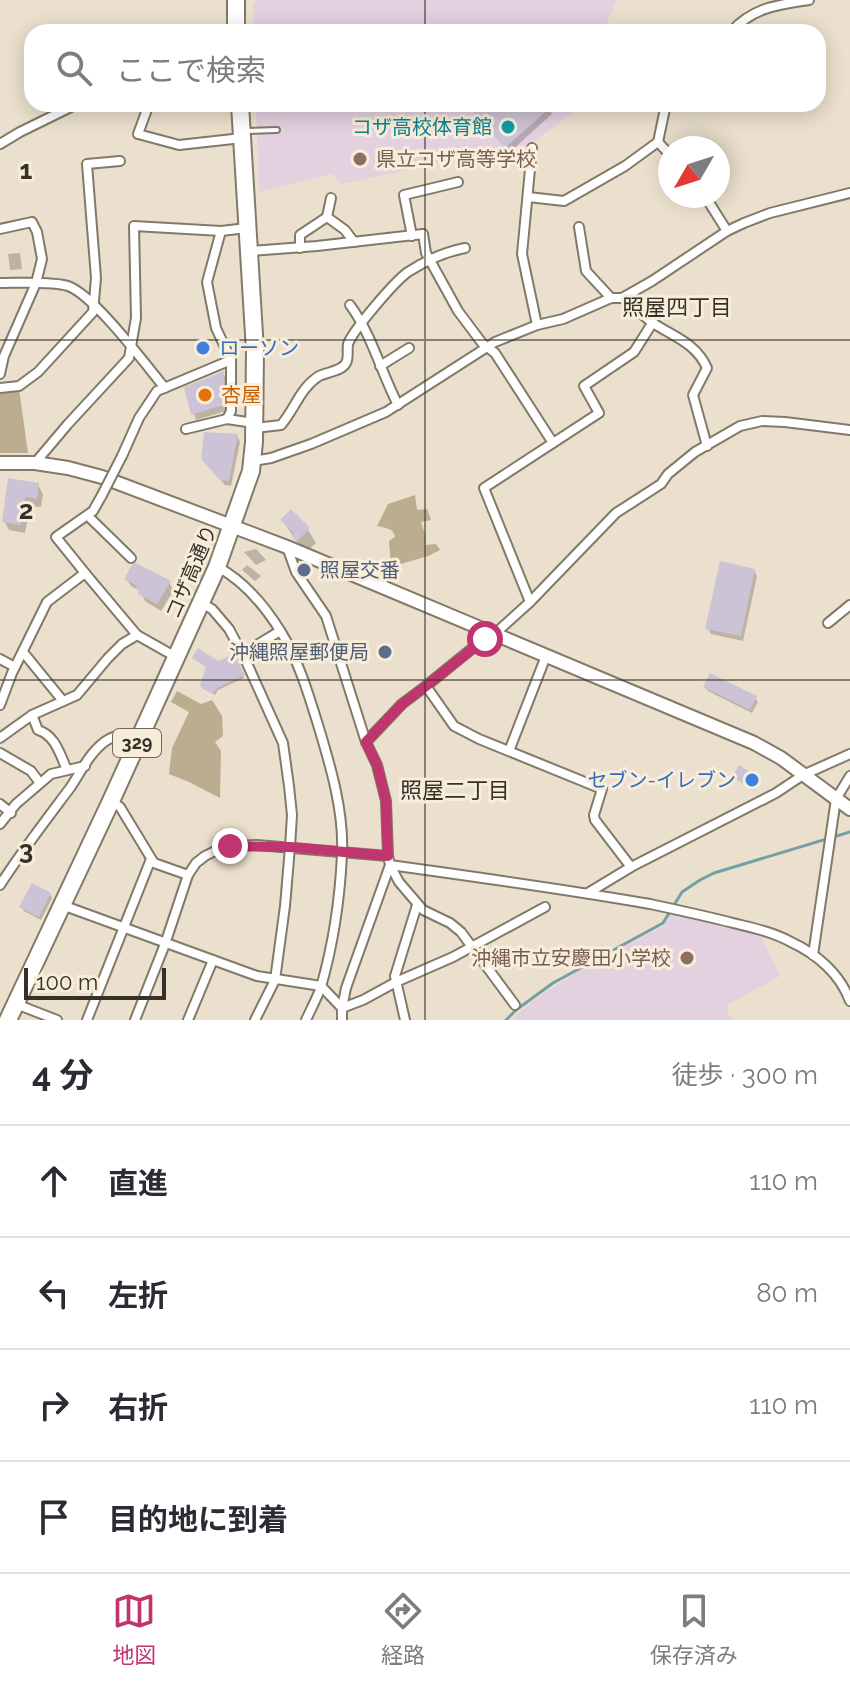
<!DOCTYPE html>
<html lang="ja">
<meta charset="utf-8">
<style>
body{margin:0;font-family:Raleway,"Noto Sans JP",sans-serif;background:#f2f2f3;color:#2b2b33}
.compass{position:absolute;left:658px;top:136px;width:72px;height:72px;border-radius:50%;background:#fff;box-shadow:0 4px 20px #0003;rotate:231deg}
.scale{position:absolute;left:24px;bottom:20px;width:142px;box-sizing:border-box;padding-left:8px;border:4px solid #353129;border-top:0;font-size:22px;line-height:28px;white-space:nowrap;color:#353129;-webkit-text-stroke:6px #f8edda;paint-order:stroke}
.stop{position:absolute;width:24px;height:24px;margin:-18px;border:6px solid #c0356e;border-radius:50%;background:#fff}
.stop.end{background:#c0356e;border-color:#fff;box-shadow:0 2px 8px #0008}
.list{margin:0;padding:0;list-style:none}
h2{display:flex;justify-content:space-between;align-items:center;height:104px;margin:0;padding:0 32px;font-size:34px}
h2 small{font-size:26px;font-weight:400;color:#7c7c81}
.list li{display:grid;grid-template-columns:52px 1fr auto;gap:24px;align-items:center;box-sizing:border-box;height:112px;padding:0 32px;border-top:2px solid #e1e1e2}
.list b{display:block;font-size:30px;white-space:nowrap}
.list em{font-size:26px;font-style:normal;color:#7c7c81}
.icon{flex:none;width:44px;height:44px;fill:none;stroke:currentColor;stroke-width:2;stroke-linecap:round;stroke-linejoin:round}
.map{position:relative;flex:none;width:850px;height:1020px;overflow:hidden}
.search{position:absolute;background:#fff;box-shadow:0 4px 20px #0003;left:24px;right:24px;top:24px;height:88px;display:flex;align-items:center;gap:20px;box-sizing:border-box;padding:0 28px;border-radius:24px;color:#7c7c81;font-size:30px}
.sheet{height:552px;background:#fff}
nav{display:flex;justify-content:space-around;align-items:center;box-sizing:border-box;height:112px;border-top:2px solid #e1e1e2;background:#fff;font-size:22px;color:#7c7c81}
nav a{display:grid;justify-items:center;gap:4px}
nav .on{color:#c0356e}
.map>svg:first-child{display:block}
</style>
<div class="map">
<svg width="850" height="1020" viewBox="0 0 850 1020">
<rect width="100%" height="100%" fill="#ebe0cd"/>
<g fill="#e4d1e0">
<polygon points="256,0 617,0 603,32 254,32 253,6"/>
<polygon points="256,104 578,104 577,110 530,144 342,184 331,174 259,192"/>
<polygon points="673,912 759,932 780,976 729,1004 727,1012 733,1020 511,1020 533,1001 583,968 662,927"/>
</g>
<g fill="#bcac90">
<polygon points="19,389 28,453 0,453 0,391"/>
<path d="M415,495L417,510L427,509L431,520L421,522L426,538L425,545L436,544L440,550L428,556L391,567L389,541L395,537C394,528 385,528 377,526L388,504Z"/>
<polygon points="177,691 201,704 212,700 222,716 223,736 215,742 221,751 220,798 189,782 169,774 172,748 189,712 171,702"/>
</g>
<g fill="#0003">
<polygon points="467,104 546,104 552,114 510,152"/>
<polygon points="20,253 22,269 10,270 8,254"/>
<polygon points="223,373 226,378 226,411 196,420 186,389"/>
<polygon points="237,436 240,442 231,486 225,485 207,465"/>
<polygon points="10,480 38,485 43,494 41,507 30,506 25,533 9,530 4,521"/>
<polygon points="282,520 308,530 316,543 305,553"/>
<polygon points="256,549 266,560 256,565 244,552"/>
<polygon points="247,565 261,576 255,581 242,570"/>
<polygon points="754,570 757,576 743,641 711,634 708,628"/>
<polygon points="126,579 169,583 174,590 161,611 145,601 140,591 131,586"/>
<polygon points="233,656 244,678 218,690 215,695 204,687 218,663"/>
<polygon points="705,687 755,698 758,702 752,713 708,691"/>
<polygon points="50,894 52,898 41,920 24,911 22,907"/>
</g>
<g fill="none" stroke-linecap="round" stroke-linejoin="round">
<polyline stroke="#72a0a5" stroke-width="3" points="506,1020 516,1010 553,983 663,923 682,892 700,880 714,873 850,832"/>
</g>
<g fill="#cdc3d6">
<polygon points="466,104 554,104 505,148"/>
<polygon points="224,371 224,405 191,415 184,387"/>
<polygon points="204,432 238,434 229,481 220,480 201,459"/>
<polygon points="8,478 39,483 37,499 25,497 21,525 2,522"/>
<polygon points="291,509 310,528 297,541 291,536 294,533 280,520"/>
<polygon points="720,561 755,569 741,636 705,629"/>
<polygon points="136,563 171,581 157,604 138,594 139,591 135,588 137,586 124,579 132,565"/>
<polygon points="198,648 218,661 234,654 245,675 217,688 213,694 203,689 200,685 206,667 192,658"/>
<polygon points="710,673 757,696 750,710 703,687"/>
<polygon points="739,765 762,779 755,791 732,777"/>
<polygon points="32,883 51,893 39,917 19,907"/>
</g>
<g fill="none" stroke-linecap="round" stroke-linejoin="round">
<g stroke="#827968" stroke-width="8">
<polyline id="lane" points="245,131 277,130"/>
</g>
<g stroke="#827968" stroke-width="12">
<g id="street">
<path d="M731,32C753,7 778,5 809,0"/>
<polyline points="149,104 138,134 179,145 242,138"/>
<polyline points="658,142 670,155"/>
<polyline points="0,144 20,132 77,104"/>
<polyline points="532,148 522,254 537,325"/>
<polyline points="705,196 727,231"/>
<polyline points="528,197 564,201 625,166 658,142 666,104"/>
<polyline points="327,217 331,198"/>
<polyline points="579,227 586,271 611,298"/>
<polyline points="0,229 32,222 37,232 42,259 36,283 4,356 0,374"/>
<polyline points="221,231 207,282 216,328 231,360"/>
<polyline points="412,236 404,195 458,182"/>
<polyline points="300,248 300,235 327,217 345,230 354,242"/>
<polyline points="250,251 317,246 423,234 426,253 458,311 482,343 495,353 553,443"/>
<path d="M0,283C17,283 53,281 68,286C94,295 145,364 165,388"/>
<path d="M622,298C633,306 642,315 653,323C674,337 696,343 707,368L693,395L707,446"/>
<path d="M350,305C372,335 381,372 398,405"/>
<polyline points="380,366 409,348"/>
<polyline points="0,388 19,386 38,372 93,312 96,278 87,164 120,161"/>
<path d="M255,428L281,425C295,409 300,388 319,376C327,372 342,371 346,363C349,358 347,350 348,344C353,330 395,281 408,272C425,261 445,252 465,248"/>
<polyline points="186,429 227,419 254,423"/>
<polyline points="122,456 139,418 157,391 231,360 231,411 227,419"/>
<polyline points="253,461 271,458 311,444 386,412 495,342 537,325 563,319 611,298 622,298 652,281 727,231 744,223 770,213 850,193"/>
<polyline points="35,463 68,424 129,358 136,318 134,226 221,231 247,228"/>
<polyline points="88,516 131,558"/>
<polyline points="287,547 296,572 326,616 366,742 377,765 386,801 388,856 390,865 399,882 423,910 450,923 461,932 515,1005"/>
<path d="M218,567C245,582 265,606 281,632C299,661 309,696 319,728C331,768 344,812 342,854C340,898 333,945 321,987C317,998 311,1009 306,1020"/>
<polyline points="85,573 137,635 176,657"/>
<polyline points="530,602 484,488 599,413 584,386 634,352 653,322"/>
<polyline points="201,603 212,609 229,629 245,659 283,743 289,786 292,815 290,847 285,906 275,980 255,1020"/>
<polyline points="828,623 850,605"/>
<polyline points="23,652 63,701"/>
<polyline points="242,654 280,631"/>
<polyline points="0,659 15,667"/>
<polyline points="426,686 454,726 479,739 602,789 594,815 595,820 631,867"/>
<polyline points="0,705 12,673 47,602 85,573 56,537 93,511 102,495"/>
<path d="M32,715L38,730C55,735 60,754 67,770"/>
<polyline points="0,738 32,715 77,695 108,658 122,644 137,635"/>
<polyline points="366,742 402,704 426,686 490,634 499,630 530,602 616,513 661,484 668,474 695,452 740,426 762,421 785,422 850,430"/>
<polyline points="509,751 546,656"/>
<polyline points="0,753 31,771 40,783"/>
<polyline points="111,801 120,807 154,863 188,875"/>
<polyline points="0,804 11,813"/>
<polyline points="0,824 16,804 51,774 85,766"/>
<path d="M390,865C477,877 564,889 650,904C678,910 706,916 733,923C753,928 773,932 791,942C817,954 840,974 850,1001"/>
<path d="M0,885C22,851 46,820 70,788C81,772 91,749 109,739C119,734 129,734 139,738"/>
<polyline points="588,893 631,867 776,793 803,775 850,754"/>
<polyline points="62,905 257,976 321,986 342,1008"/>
<polyline points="813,955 836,799 850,776"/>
<polyline points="16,1004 57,1020"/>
<polyline points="342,1008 363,1000 396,982 453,957 545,907"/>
<polyline points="87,1020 151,859"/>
<polyline points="135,1020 165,944 188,875 196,863 205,856 217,850 230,846 257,845 388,856"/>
<polyline points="188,1020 213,960"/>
<polyline points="342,1020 342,1008 346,988 390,865"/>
<polyline points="405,1020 395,976 417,905"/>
</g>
</g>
<g stroke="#827968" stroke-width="16">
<polyline id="secondary" points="0,463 35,463 68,468 102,477 287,547 754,743 781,758 850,809"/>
</g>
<g stroke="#827968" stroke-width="20">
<g id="highway">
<polyline points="236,0 236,32"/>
<polyline points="8,1020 111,801 217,567 251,471 254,442 255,351 240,104"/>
</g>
</g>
<use href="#lane" stroke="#fff" stroke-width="4"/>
<use href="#street" stroke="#fff" stroke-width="8"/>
<use href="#secondary" stroke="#fff" stroke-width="12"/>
<use href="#highway" stroke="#fff" stroke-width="16"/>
<g stroke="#827968" stroke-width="12" stroke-linecap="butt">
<polyline id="street-bridge" points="102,495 122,456"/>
</g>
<use href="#street-bridge" stroke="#fff" stroke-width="8"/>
</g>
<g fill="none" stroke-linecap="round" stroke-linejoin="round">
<polyline stroke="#c0356e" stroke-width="10" points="230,846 290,847 388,856 386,801 377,765 366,742 402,704 426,686 485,639"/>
</g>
<path fill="none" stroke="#353129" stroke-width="2" stroke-opacity="0.55" d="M425,0V32M425,104V1020M0,340H850M0,680H850"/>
<circle fill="#0f9aa8" stroke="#f8edda" stroke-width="3" cx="508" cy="127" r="8"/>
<g fill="#8d6e63" stroke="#f8edda" stroke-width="3">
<circle cx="360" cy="159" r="8"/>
<circle cx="687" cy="958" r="8"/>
</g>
<g fill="#3f7fe0" stroke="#f8edda" stroke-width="3">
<circle cx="203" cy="348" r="8"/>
<circle cx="752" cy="780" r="8"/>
</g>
<circle fill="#e8710a" stroke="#f8edda" stroke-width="3" cx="205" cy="395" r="8"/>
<g fill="#5c6f8a" stroke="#f8edda" stroke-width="3">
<circle cx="304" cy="570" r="8"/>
<circle cx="385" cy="652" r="8"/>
</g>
<g text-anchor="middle" stroke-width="6" stroke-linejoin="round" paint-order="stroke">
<rect fill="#f8edda" stroke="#70695e" stroke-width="2" x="113" y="729" width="48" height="28" rx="6"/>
<g font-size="18" font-weight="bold" fill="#353129">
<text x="137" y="749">329</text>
</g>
<g font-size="20" fill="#0d838f" stroke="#f8edda" text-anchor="end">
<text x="492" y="134">コザ高校体育館</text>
</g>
<g font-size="20" fill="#785e54" stroke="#f8edda" text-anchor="start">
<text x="376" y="166">県立コザ高等学校</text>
<text x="671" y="965" text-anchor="end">沖縄市立安慶田小学校</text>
</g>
<g font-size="20" fill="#366cbe" stroke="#f8edda" text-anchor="start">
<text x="219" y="355">ローソン</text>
<text x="736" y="787" text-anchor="end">セブン-イレブン</text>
</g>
<g font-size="20" fill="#c56008" stroke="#f8edda" text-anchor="start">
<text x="221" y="402">杏屋</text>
</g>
<g font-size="20" fill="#4e5e75" stroke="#f8edda" text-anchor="start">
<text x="320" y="577">照屋交番</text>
<text x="369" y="659" text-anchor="end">沖縄照屋郵便局</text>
</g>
<g font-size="20" fill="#353129" stroke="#f8edda">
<text transform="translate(191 572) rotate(-67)" y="7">コザ高通り</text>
</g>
<g font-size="22" fill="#353129" stroke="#f8edda">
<text x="677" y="315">照屋四丁目</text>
<text x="455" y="798">照屋二丁目</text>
</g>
</g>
<g font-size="26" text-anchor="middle" font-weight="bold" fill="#353129" stroke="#f8edda" stroke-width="6" stroke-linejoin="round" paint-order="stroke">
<text x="26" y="179">1</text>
<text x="26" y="519">2</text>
<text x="26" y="859">3</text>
</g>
</svg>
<svg class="compass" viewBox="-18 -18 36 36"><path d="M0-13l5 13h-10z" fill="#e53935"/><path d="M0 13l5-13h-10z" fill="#7c7c81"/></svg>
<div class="scale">100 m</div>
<div class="stop" style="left:485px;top:639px"></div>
<div class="stop end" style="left:230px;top:846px"></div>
<div class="search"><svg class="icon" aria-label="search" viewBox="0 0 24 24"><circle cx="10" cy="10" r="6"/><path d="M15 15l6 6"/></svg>ここで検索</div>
</div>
<section class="sheet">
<h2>4 分<small>徒歩 · 300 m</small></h2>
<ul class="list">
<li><svg class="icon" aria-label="ahead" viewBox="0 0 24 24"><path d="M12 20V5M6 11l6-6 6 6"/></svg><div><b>直進</b></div><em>110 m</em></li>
<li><svg class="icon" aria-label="left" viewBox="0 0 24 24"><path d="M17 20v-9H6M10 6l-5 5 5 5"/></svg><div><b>左折</b></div><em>80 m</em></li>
<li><svg class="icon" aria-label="right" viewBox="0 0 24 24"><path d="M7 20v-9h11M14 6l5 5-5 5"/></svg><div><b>右折</b></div><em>110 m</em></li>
<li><svg class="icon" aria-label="arrive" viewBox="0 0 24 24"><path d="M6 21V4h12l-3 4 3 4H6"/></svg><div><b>目的地に到着</b></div></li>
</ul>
</section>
<nav>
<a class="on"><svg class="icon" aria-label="map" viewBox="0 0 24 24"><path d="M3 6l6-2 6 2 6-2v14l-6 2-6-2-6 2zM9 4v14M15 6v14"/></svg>地図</a>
<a><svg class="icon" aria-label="directions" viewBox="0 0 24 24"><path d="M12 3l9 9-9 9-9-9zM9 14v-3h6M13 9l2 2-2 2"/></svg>経路</a>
<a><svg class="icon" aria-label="saved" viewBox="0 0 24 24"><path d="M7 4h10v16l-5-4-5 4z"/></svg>保存済み</a>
</nav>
